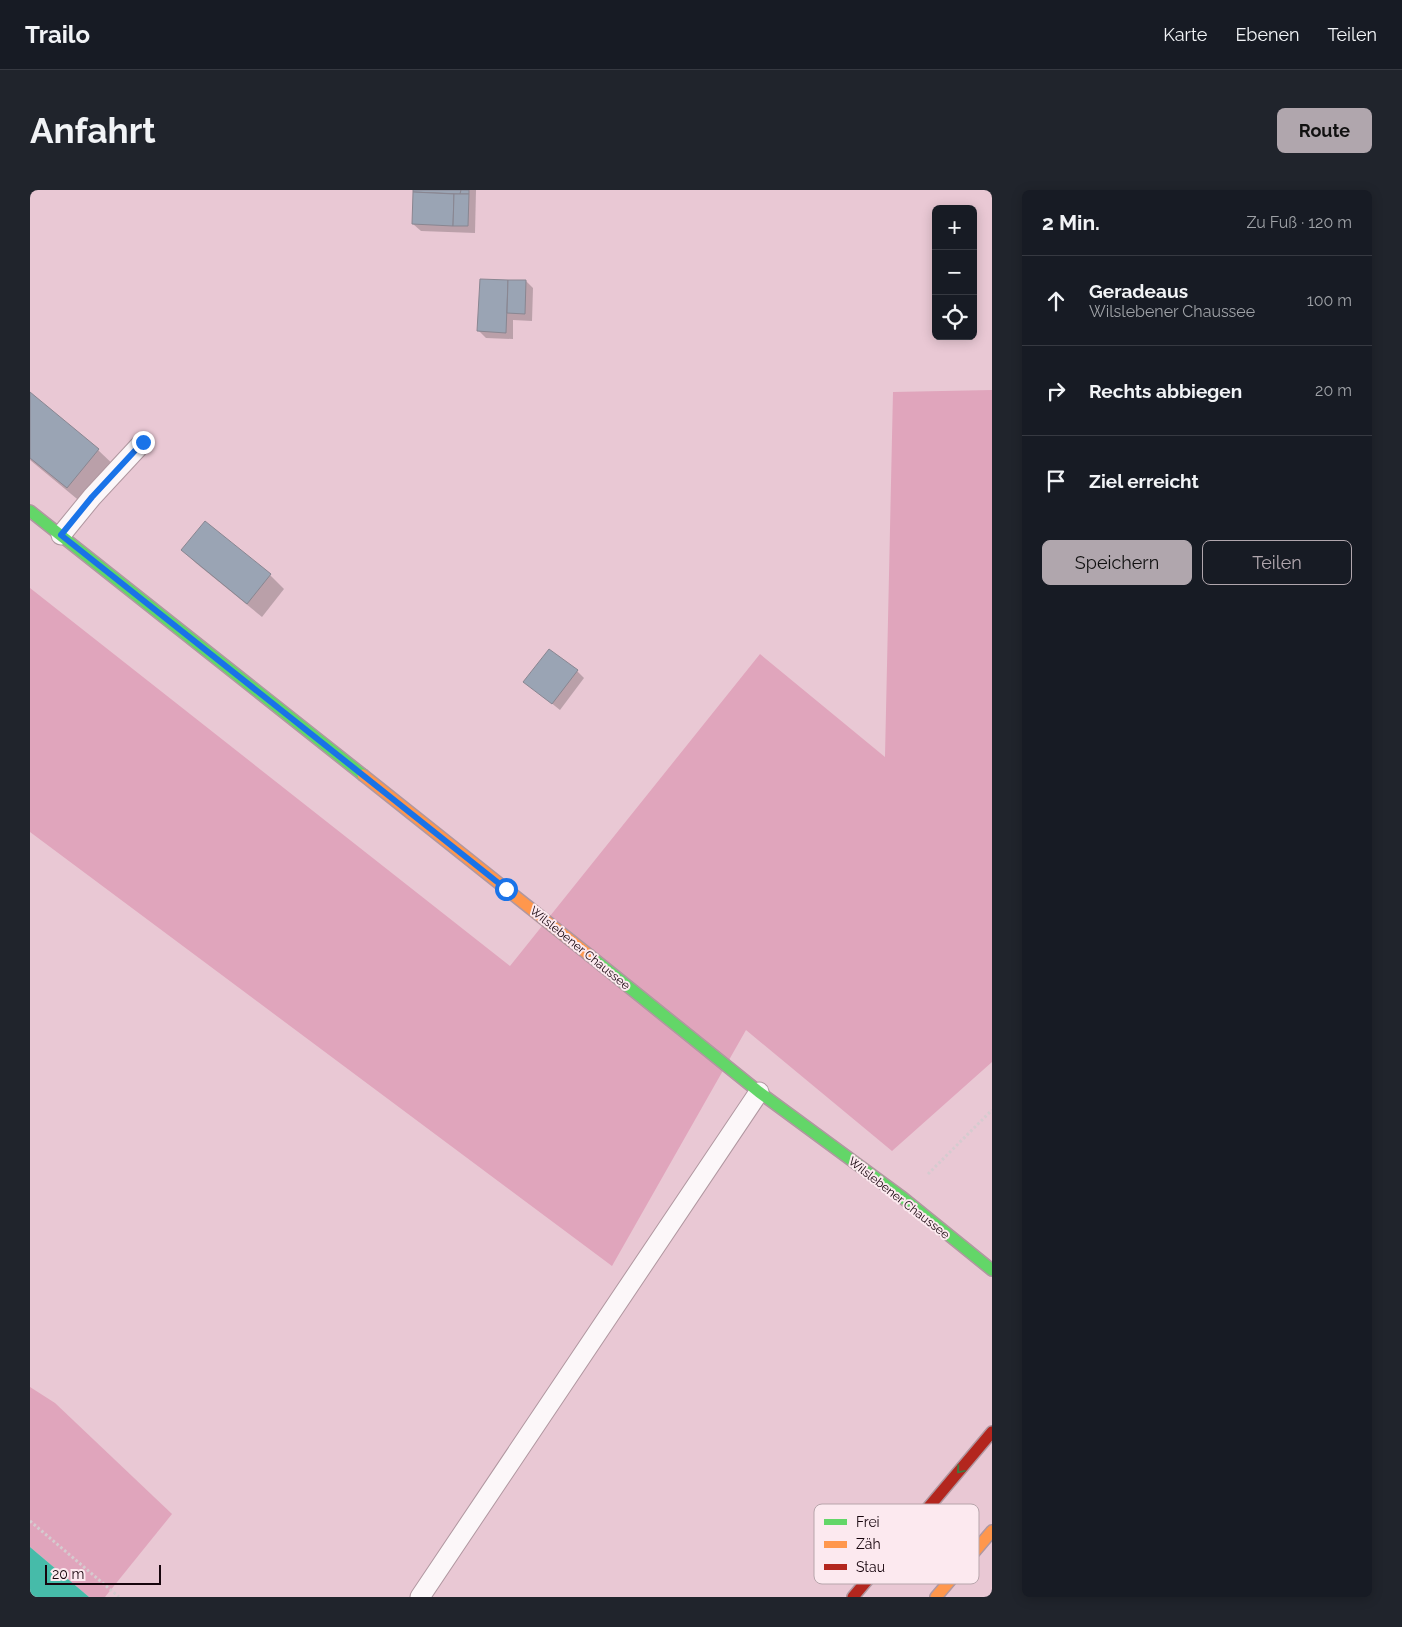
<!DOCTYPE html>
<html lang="de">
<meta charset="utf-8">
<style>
body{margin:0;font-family:Raleway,sans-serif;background:#20242c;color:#f1f3f6}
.controls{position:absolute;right:15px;top:15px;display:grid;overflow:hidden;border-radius:8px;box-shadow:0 2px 12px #0003}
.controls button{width:45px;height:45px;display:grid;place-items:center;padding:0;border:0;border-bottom:1px solid #363941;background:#171b24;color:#f1f3f6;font:25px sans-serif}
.scale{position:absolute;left:15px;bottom:12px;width:116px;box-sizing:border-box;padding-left:5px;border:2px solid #17050d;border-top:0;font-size:14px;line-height:18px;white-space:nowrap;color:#17050d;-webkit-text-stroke:4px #fce9ef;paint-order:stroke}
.stop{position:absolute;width:15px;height:15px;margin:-11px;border:4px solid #1a73e8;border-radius:50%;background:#fff}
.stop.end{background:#1a73e8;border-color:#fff;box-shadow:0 1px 5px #0008}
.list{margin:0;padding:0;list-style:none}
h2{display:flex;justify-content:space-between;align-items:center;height:65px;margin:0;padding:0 20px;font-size:21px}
h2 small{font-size:16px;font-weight:400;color:#9ea1a6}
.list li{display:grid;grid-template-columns:32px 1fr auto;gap:15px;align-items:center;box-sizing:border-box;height:90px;padding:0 20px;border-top:1px solid #363941}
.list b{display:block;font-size:19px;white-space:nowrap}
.list p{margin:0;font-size:16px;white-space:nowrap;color:#9ea1a6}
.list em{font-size:16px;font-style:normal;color:#9ea1a6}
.actions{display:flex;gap:10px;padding:15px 20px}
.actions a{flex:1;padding:11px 0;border:1px solid #b0a6ad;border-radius:8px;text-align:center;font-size:18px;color:#b0a6ad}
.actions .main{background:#b0a6ad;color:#111}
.icon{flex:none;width:28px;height:28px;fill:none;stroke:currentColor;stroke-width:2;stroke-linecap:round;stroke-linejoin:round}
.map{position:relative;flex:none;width:962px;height:1407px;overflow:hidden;border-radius:8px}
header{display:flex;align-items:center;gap:30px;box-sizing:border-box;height:70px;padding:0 25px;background:#171b24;border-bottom:1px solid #363941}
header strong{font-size:24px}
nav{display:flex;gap:28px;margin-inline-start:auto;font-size:18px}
.intro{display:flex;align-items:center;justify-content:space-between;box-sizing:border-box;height:120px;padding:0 30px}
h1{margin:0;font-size:35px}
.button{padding:12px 22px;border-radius:8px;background:#b0a6ad;color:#111;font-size:18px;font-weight:700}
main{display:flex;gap:30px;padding:0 30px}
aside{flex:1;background:#171b24;border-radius:8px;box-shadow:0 2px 12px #0003}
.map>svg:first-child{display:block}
</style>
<header>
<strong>Trailo</strong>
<nav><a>Karte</a><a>Ebenen</a><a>Teilen</a></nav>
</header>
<div class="intro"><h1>Anfahrt</h1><a class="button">Route</a></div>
<main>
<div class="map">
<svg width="962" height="1407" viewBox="0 0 962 1407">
<rect width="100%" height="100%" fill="#e9c8d4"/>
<g fill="#e0a5bc">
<polygon points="962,200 962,872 862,961 716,840 582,1076 0,642 0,398 480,776 730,464 855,567 863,202"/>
<polygon points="0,1197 25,1213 142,1324 75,1407 59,1407 0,1357"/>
</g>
<polygon fill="#46bba9" points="0,1357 59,1407 0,1407"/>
<g fill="#0003">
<polygon points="385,0 446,0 445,43 391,41 383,34"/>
<polygon points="451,90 496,91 503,98 502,131 483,130 483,149 456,148 449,141"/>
<polygon points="0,203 68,260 89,280 58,318 0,270"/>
<polygon points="152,360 240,385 254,399 232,427 167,374"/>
<polygon points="547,481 554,488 530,520 495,492"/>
</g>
<g fill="#9aa4b4" stroke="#898691">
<polygon points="383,0 431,0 430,4 383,2"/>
<polygon points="431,0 439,0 439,4 430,4"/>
<polygon points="383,2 424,4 423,36 382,34"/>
<polygon points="424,4 439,4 438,36 423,36"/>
<polygon points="450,89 478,90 476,143 447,141"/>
<polygon points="478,90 496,90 495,124 477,123"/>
<polygon points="0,202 69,259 37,298 0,268"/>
<polygon points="175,331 241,384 217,414 151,360"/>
<polygon points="519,459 548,480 522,514 493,492"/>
</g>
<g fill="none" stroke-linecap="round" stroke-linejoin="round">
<g stroke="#b097a0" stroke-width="21">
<g id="lane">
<polyline points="31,345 62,307 113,252"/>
<polyline points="390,1407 729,902"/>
</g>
</g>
<g stroke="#b097a0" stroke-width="14">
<g id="fast">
<polyline points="0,321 333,585"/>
<polyline points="559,765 729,902 873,1008 962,1080"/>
</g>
</g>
<g stroke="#b097a0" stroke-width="14">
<g id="slow">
<polyline points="333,585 559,765"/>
<polyline points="906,1407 962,1341"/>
</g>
</g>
<g stroke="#b097a0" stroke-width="14">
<polyline id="jam" points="823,1407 962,1242"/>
</g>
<g stroke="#d5cbcf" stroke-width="3" stroke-dasharray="2.5 2.5" stroke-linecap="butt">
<polyline points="898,984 962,920"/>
<polyline points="0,1331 89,1407"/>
</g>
<use href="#lane" stroke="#fcf7f9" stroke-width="19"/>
<use href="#fast" stroke="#63d668" stroke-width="11"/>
<use href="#slow" stroke="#ff974d" stroke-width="11"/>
<use href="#jam" stroke="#b3261e" stroke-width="11"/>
</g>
<defs><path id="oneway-chevron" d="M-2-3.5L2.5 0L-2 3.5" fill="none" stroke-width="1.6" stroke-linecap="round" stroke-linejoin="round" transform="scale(1.25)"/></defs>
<use stroke="#41783f" href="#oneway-chevron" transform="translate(930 1280) rotate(130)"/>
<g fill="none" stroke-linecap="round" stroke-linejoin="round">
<polyline stroke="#1a73e8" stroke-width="6" points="113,252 62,307 31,345 476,699"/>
</g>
<g text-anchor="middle" stroke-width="4" stroke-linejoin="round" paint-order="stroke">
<g font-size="12" fill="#17050d" stroke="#fce9ef">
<text transform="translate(550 758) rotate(39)" y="4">Wilslebener Chaussee</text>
<text transform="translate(869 1008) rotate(38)" y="4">Wilslebener Chaussee</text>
</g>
</g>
<rect x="784" y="1314" width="165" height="80" rx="8" fill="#fce9ef" stroke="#b7a5ab" stroke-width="1"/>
<rect x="794" y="1329" width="23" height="6" fill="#63d668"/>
<rect x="794" y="1351" width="23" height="7" fill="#ff974d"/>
<rect x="794" y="1374" width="23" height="6" fill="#b3261e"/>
<g font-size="14" fill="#17050d">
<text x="826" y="1337">Frei</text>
<text x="826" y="1359">Zäh</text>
<text x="826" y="1382">Stau</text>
</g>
</svg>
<div class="controls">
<button>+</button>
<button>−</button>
<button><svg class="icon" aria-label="locate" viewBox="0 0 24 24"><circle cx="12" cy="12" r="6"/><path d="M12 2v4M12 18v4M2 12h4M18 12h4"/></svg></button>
</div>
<div class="scale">20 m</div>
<div class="stop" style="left:476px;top:699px"></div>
<div class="stop end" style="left:113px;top:252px"></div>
</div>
<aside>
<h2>2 Min.<small>Zu Fuß · 120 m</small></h2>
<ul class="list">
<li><svg class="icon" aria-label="ahead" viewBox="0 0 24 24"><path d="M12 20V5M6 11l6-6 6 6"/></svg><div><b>Geradeaus</b><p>Wilslebener Chaussee</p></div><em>100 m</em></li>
<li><svg class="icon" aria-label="right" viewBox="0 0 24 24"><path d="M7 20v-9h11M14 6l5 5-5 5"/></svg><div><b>Rechts abbiegen</b></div><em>20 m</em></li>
<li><svg class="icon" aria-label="arrive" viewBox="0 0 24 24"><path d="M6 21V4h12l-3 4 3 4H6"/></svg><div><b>Ziel erreicht</b></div></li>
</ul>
<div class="actions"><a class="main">Speichern</a><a>Teilen</a></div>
</aside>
</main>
